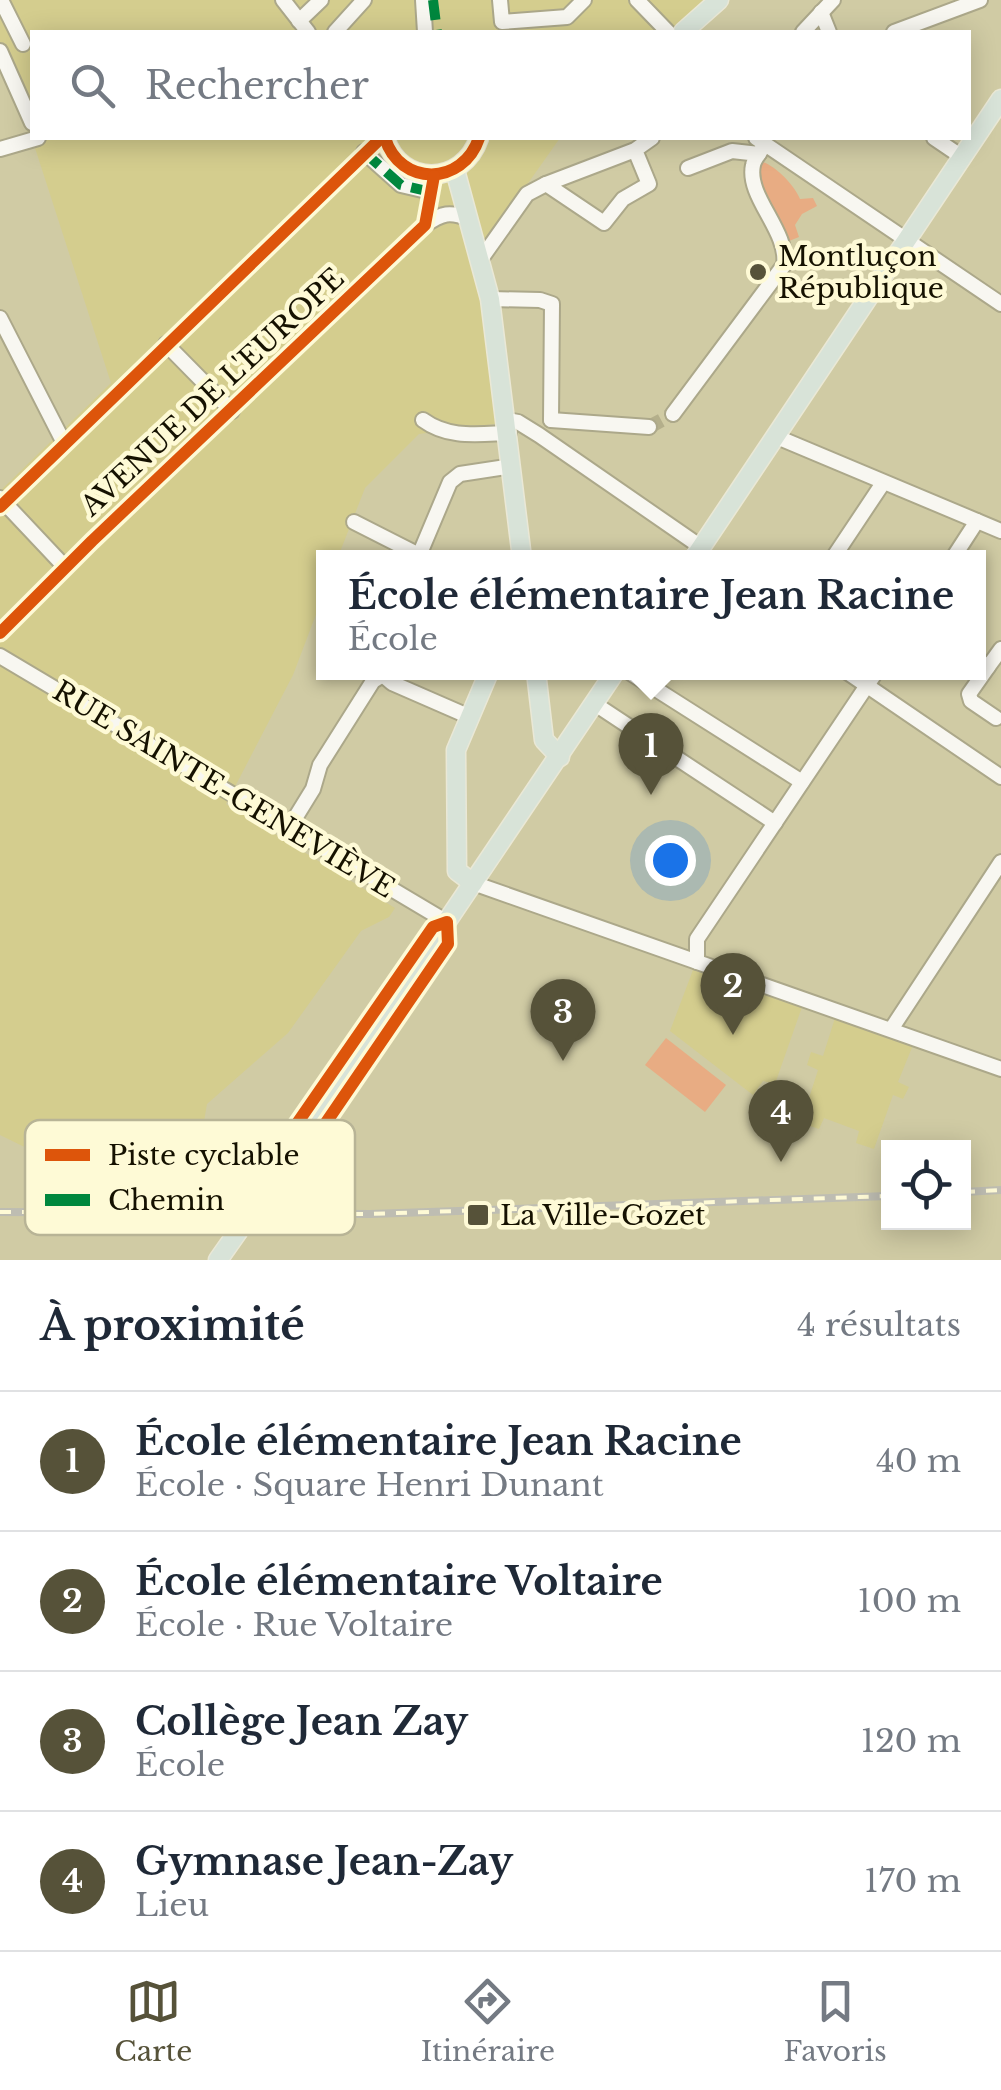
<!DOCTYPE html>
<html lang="fr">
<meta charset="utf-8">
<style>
body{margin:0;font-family:"Libre Baskerville",serif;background:#f2f2f3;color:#1f2937}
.controls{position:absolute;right:30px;bottom:30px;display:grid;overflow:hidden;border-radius:0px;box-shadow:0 5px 25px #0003}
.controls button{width:90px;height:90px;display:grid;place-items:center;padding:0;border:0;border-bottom:2px solid #e0e1e3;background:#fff;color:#1f2937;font:50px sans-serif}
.you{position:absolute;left:670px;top:860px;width:35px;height:35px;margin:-25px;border:8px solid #fff;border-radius:50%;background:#1a73e8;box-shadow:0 0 0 15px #1a73e833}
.badge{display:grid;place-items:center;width:65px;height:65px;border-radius:50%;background:#565239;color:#fff;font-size:32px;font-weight:700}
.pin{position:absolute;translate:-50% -82px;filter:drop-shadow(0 2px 5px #0008)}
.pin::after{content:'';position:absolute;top:52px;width:35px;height:30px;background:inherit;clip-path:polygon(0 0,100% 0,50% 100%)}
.popup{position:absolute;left:316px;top:550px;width:670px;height:130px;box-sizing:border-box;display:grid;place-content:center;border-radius:0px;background:#fff;filter:drop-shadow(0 2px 8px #0005);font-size:32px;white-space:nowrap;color:#747a83}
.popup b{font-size:38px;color:#1f2937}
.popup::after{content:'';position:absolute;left:50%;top:100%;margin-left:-20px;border:20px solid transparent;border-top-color:#fff}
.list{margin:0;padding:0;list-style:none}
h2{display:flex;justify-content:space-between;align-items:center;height:130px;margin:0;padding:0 40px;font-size:42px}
h2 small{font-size:32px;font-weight:400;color:#747a83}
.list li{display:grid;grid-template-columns:65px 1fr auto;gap:30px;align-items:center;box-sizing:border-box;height:140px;padding:0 40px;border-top:2px solid #e0e1e3}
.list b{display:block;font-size:38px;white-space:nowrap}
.list p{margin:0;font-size:32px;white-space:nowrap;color:#747a83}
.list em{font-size:32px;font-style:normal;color:#747a83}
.icon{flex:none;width:55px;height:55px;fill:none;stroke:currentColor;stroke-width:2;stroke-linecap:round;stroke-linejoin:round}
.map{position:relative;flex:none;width:1001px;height:1260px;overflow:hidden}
.search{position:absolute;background:#fff;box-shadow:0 5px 25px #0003;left:30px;right:30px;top:30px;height:110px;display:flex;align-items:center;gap:25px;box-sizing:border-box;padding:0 35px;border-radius:0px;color:#747a83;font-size:38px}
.sheet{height:690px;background:#fff}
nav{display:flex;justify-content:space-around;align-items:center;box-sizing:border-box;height:140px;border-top:2px solid #e0e1e3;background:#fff;font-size:28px;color:#747a83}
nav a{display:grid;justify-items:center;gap:5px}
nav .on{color:#565239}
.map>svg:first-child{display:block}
</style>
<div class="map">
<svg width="1001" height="1260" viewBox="0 0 1001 1260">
<rect width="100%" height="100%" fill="#d0cba4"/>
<g fill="#d4cd8e">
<polygon points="0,0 712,0 673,32 32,32 32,138 560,138 473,261 502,423 419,434 365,488 338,557 323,558 323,596 293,675 226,804 395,908 389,917 361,931 288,1033 207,1104 201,1139 221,1155 212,1176 248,1185 240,1199 149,1194 55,1162 0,1135 0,491 111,383 36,151 0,68"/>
<polygon points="693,970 802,1007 775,1084 763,1081 753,1095 670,1031"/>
<polygon points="835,1018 913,1045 898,1082 909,1087 903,1099 893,1095 874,1149 856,1143 859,1131 824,1118 819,1129 801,1123 818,1070 807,1065 811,1052 823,1056"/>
</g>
<g fill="#e8ac83">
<path d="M763,162C777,167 795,186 800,199L813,198L817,206L802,214L795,225L799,237L789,241L757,173Z"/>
<polygon points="666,1038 726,1085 705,1112 645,1065"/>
</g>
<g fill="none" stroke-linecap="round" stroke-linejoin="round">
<polyline stroke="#b4af8b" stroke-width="14" stroke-dasharray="14 7" stroke-linecap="butt" points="649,427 673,414"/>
<g stroke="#aca88a" stroke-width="18">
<g id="minor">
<polyline points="1,0 23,44"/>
<polyline points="283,0 308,32"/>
<polyline points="423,0 425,32"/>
<polyline points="500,0 502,22 567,17 584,0"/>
<polyline points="637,0 668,32"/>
<polyline points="821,12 829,32"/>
<polyline points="299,21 321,0"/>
<polyline points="335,32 364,0"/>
<polyline points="803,32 833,0"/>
<polyline points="894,32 980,0"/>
<polyline points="0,51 32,123"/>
<polyline points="756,138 1001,304"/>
<polyline points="934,138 962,157"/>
<polyline points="0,149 38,138"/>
<polyline points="635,150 649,184 623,199 604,223 546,184 635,150 652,138"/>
<polyline points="364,152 401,185 431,192"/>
<polyline points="688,168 732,151 759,154"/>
<path d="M425,225C442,213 450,211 469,219"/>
<polyline points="481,259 527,194 546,184"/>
<polyline points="490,299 540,300 552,304 551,420"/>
<polyline points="0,318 64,443"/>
<polyline points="166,344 232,411"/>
<path d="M673,414L784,265C789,231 746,197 753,165C754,159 762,150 765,144"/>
<path d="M423,420C449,439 478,434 509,433"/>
<polyline points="507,420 518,422 539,435 701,547"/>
<polyline points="551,420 649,427"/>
<polyline points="777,437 1001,531"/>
<polyline points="0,498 65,567"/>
<polyline points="0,507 381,138"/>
<polyline points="354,522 419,555"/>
<polyline points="418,558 450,482 460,474 512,466"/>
<polyline points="833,558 883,483"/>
<polyline points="953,558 977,521"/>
<polyline points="0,633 92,541 425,225 434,176"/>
<polyline points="0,656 447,922"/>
<polyline points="978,660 988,667 1001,649"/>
<polyline points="988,667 969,694 971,701 996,718"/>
<polyline points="379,672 392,683 470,717"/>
<polyline points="629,672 802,782"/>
<polyline points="847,672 1001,777"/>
<polyline points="595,704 775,823"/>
<polyline points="289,828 313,789 320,765 373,681 381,676"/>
<polyline points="473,883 1001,1069"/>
<polygon points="447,922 448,944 280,1190 253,1187 433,927"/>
<polyline points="697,962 697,939 876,672"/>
<polyline points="892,1028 1001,862"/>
</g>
</g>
<g stroke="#eae8d6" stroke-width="21">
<g id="major">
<polyline points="683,32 719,0"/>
<path d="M385,138C400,187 463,186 479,138"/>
<polyline points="455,170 490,299 522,558"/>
<polyline points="694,558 1001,99"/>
<polyline points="536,672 544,740 560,757"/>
<polyline points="473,883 457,871 456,750 489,672"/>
<polyline points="369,1037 615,672"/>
<polyline points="218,1260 237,1233"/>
</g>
</g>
<use href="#minor" stroke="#f8f7f1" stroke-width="14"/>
<use href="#major" stroke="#d8e3d8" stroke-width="18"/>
<g stroke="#bebdb2" stroke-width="8">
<g id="rail">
<polyline points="964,1192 1001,1190"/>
<polyline points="0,1212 370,1214 888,1196"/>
</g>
</g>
<use href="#rail" stroke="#fefad6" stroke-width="4" stroke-dasharray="11" stroke-linecap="butt"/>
<g stroke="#eae8d6" stroke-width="21" stroke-linecap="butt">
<polyline id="major-bridge" points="237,1233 369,1037"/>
</g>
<use href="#major-bridge" stroke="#d8e3d8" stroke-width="18"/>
<g stroke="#00873e" stroke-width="10" stroke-dasharray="20 10" stroke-linecap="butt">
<polyline points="433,0 437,32"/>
<polyline points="364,152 401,185 431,192"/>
</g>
<g stroke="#fefad6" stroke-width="19">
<g id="cycleway">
<path d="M385,138C400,187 463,186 479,138"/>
<polyline points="0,507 381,138"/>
<polyline points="0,633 92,541 425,225 434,176"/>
<polygon points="447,922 448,944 280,1190 253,1187 433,927"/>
</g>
</g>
<use href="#cycleway" stroke="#dd550b" stroke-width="12"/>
</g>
<g fill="#565239" stroke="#fefad6" stroke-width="4">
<circle cx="758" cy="272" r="10"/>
<rect x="466" y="1203" width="24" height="24" rx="5"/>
</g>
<g text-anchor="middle" stroke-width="9" stroke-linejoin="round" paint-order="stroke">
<g font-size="28" fill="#151100" stroke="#fefad6" text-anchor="start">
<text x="778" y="266">Montluçon<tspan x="778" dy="32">République</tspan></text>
<text x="500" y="1225">La Ville-Gozet</text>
</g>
<g font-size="28" fill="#151100" stroke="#fefad6">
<text transform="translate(212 392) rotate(-43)" y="10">AVENUE DE L'EUROPE</text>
<text transform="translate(224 789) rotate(31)" y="10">RUE SAINTE-GENEVIÈVE</text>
</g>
</g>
<rect x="25" y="1120" width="330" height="115" rx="15" fill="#fefad6" stroke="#b8b496" stroke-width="2.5"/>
<rect x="45" y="1149" width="45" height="12" fill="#dd550b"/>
<rect x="45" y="1194" width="45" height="12" fill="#00873e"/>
<g font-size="28" fill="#151100">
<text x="108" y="1165">Piste cyclable</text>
<text x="108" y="1210">Chemin</text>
</g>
</svg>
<div class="controls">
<button><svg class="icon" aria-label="locate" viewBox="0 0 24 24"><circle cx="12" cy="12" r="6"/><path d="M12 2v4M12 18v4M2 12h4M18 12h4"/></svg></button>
</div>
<div class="you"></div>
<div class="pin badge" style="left:651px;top:795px">1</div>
<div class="popup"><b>École élémentaire Jean Racine</b>École</div>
<div class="pin badge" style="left:733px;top:1035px">2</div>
<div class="pin badge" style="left:563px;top:1061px">3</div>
<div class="pin badge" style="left:781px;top:1162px">4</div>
<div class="search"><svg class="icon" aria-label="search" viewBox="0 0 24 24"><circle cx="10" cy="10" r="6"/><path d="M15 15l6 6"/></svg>Rechercher</div>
</div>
<section class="sheet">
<h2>À proximité<small>4 résultats</small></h2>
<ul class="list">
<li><span class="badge">1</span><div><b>École élémentaire Jean Racine</b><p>École · Square Henri Dunant</p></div><em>40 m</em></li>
<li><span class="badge">2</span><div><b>École élémentaire Voltaire</b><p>École · Rue Voltaire</p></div><em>100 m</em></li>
<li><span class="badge">3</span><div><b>Collège Jean Zay</b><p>École</p></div><em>120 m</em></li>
<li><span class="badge">4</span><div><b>Gymnase Jean-Zay</b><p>Lieu</p></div><em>170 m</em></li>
</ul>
</section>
<nav>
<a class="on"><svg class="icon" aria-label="map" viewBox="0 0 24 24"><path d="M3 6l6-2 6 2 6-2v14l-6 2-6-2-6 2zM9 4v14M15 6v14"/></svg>Carte</a>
<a><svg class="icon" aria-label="directions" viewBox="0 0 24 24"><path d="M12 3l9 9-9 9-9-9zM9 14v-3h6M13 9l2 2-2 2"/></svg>Itinéraire</a>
<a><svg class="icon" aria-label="saved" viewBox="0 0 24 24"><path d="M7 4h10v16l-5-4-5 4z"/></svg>Favoris</a>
</nav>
